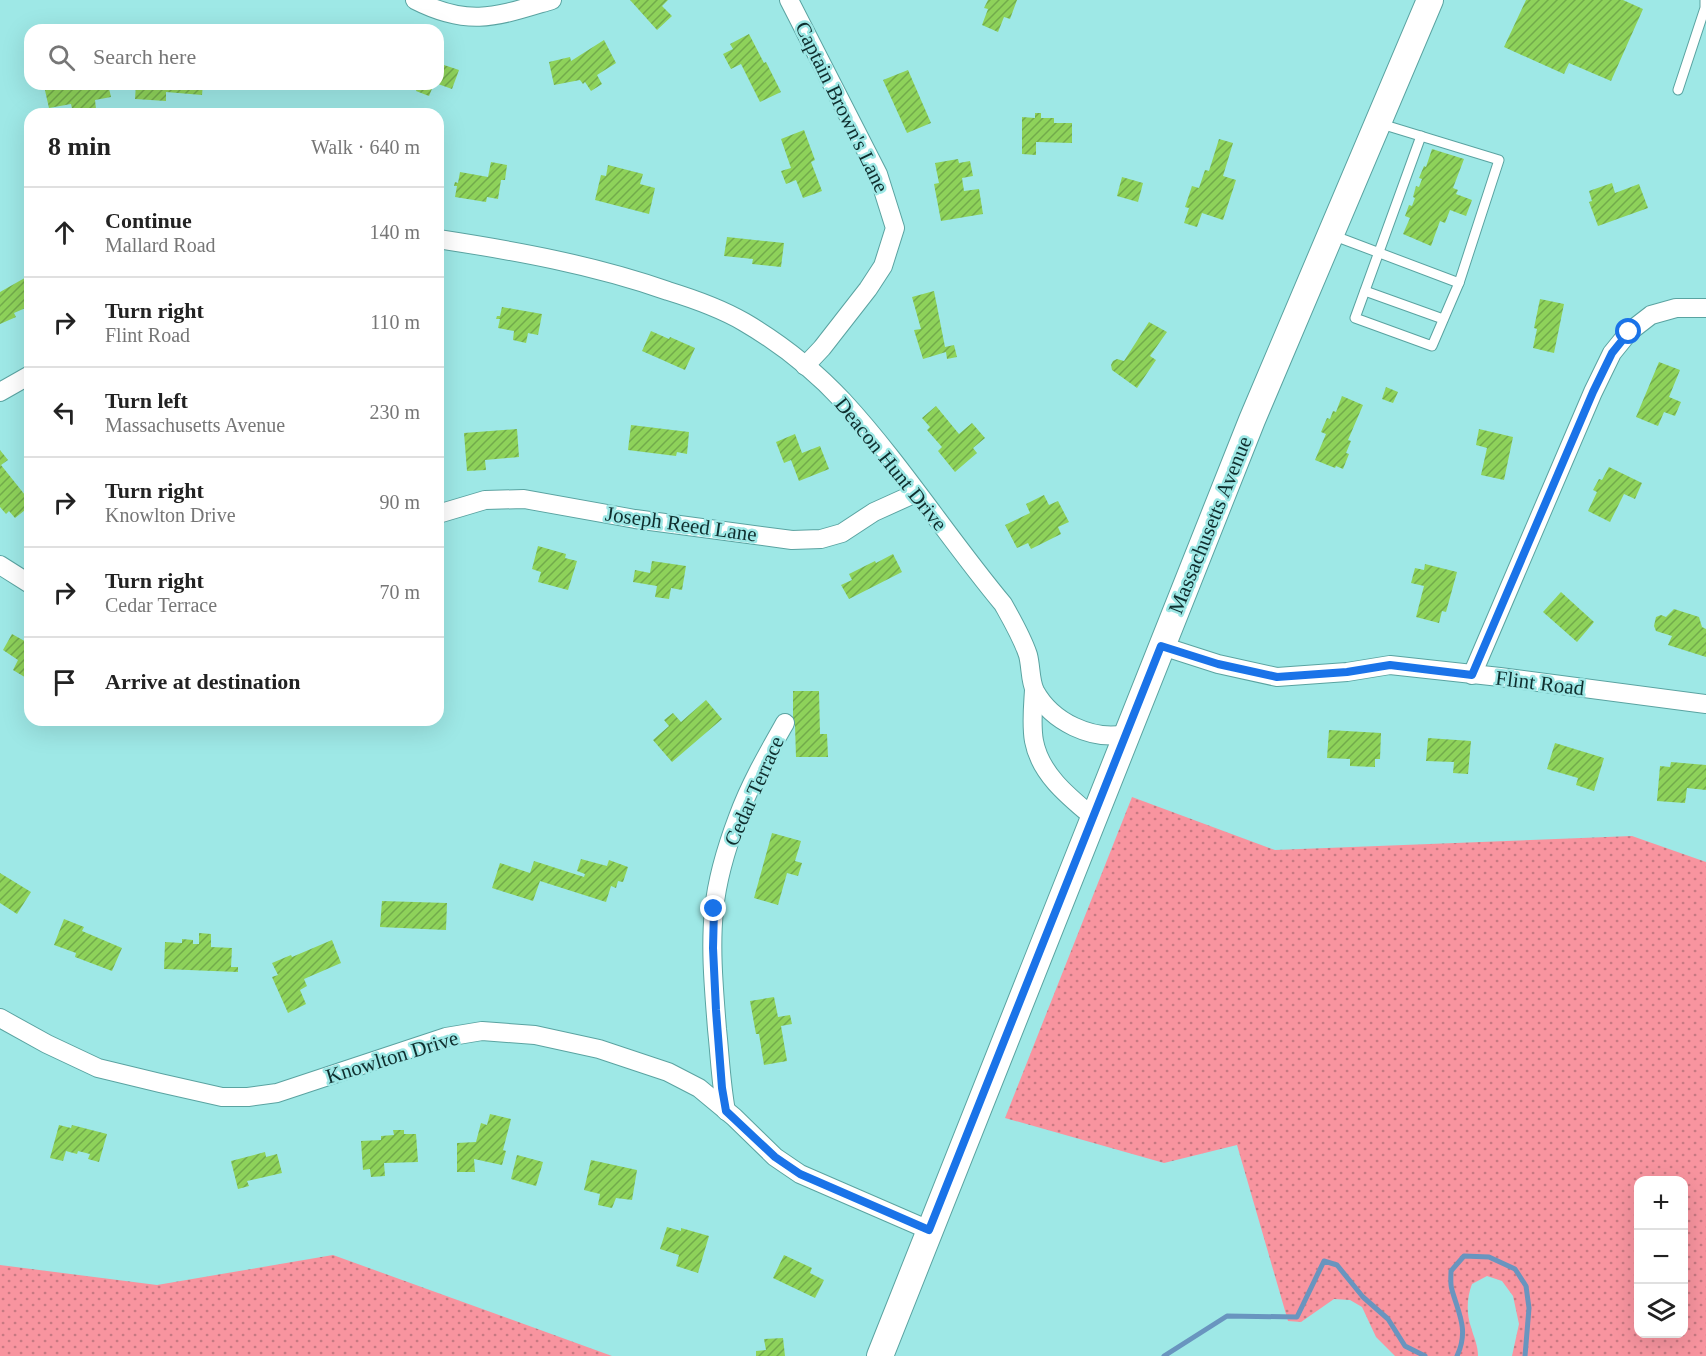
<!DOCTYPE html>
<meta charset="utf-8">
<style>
body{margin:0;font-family:Georgia,serif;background:#f2f2f2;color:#222}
.controls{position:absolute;right:18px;bottom:18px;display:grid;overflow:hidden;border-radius:12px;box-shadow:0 6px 24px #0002}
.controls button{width:54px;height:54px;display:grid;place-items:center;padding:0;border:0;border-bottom:2px solid #e0e0e0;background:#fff;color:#222;font:30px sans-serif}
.stop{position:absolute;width:18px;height:18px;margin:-14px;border:4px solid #1a73e8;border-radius:50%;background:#fff}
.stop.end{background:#1a73e8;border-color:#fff;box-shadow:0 2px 6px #0008}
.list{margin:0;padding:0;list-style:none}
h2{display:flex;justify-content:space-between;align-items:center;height:78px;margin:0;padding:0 24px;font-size:26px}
h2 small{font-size:20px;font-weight:400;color:#767676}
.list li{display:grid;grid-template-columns:39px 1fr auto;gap:18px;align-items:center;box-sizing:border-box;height:90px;padding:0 24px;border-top:2px solid #e0e0e0}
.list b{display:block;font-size:22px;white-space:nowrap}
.list p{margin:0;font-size:20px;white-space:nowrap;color:#767676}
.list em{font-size:20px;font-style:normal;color:#767676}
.icon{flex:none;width:33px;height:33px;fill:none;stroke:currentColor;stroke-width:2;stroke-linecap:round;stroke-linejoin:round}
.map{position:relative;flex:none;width:1706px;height:1356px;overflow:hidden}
.search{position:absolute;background:#fff;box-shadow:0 6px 24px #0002;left:24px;top:24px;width:420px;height:66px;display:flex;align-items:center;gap:15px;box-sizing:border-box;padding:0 21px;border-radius:18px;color:#767676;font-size:22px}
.panel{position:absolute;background:#fff;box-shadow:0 6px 24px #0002;left:24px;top:108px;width:420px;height:618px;border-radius:18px}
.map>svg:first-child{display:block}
</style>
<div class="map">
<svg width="1706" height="1356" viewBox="0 0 1706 1356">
<defs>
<pattern id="park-dots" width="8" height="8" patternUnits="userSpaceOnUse" patternTransform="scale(1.5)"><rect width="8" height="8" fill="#f8949f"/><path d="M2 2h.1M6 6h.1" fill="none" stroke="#c77982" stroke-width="1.8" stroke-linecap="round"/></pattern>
<pattern id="building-hatch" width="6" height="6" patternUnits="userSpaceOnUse" patternTransform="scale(1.5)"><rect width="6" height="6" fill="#8ed25a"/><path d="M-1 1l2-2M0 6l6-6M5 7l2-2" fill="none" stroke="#72ab4b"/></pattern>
</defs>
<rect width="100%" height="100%" fill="#9ee8e6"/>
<g fill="url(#park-dots)" fill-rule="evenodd">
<path d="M1132,797L1275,850L1632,836L1706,862V1356H1512L1519,1324L1513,1296L1502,1281L1487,1276L1472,1284C1467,1297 1466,1313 1471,1327C1474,1338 1478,1345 1478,1356H1395L1376,1337L1362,1307L1350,1300L1334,1299L1301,1322L1288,1321L1237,1145L1164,1163L1005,1118ZM1638,1180H1684V1334H1638Z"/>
<polygon points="333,1255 612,1356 0,1356 0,1265 157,1285"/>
</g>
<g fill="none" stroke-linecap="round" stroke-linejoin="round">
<g stroke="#6995bf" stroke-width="5">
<polyline points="1164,1356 1227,1316 1297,1317 1324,1261 1337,1265 1363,1297 1388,1319 1405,1346 1425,1356"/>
<path d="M1457,1356C1469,1330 1459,1315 1452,1290C1450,1284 1451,1277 1451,1271L1464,1256L1489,1257L1515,1269L1526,1286L1529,1308L1525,1356"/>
</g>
</g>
<g fill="url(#building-hatch)">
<polygon points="630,0 668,0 662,6 672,16 657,30"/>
<polygon points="988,0 1017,0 1010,19 1004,17 998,32 982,25 988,9 984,8"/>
<polygon points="1526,0 1623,0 1643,9 1611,81 1569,63 1564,74 1504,47"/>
<polygon points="749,34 764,63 766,62 781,92 760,102 741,64 731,69 723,54 733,49 730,44"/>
<polygon points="604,40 616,63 597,75 602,84 591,91 585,82 583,84 580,80 554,85 549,62 570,57 571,61"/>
<polygon points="438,63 459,70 452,89 438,84"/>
<polygon points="908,70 931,123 907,133 883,80"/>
<polygon points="54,84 108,84 111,97 95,100 96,109 73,113 71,104 49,108 44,86"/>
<polygon points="136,84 203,84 202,95 166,92 166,101 135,99"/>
<polygon points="418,84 434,84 429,96 416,91"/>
<polygon points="1035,113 1041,113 1041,118 1054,118 1054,123 1072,123 1072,143 1036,142 1036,155 1022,154 1022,117 1035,118"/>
<polygon points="804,130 815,160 811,162 822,191 803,198 796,180 786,184 781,171 791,168 781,139"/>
<polygon points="1219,139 1233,143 1223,176 1236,180 1223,220 1202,213 1197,227 1184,223 1189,208 1185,207 1192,186 1199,188 1205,170 1209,171"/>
<polygon points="1432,149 1464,159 1453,188 1458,190 1456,194 1472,200 1466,216 1450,210 1445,223 1440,221 1431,246 1403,234 1410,218 1405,216 1409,205 1412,206 1415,198 1413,197 1416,186 1419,187 1422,179 1419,178 1424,166 1426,167"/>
<polygon points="958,159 959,163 970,161 973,176 962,178 964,191 979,189 983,214 941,221 934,184 939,183 935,163"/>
<polygon points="491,162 507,165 505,180 501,180 498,199 487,197 486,202 455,197 457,186 454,186 455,182 458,183 460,172 488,177"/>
<polygon points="608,165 643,174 640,184 655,188 649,214 595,200 601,175 606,176"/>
<polygon points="1122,177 1143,183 1138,202 1117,196"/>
<polygon points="1612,183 1615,193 1639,184 1648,208 1598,226 1589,202 1592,201 1589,191"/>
<polygon points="727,237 784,243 781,267 752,264 753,259 724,256"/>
<polygon points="30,275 30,306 14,313 16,317 0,324 0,292"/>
<polygon points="934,291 945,347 954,345 957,357 947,359 946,352 923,359 914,330 921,329 912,297"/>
<polygon points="1540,299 1564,304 1554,353 1533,348 1537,329 1534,328"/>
<polygon points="502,307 542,314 538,335 528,333 526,343 513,340 514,331 498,328 500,319 496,319 497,316 500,316"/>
<polygon points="1149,322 1167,332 1150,356 1156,360 1137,388 1112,370 1111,365 1113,361 1117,359 1124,361"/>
<polygon points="651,331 669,339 670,337 695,348 685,370 642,351"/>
<polygon points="1659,362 1680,370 1669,397 1681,402 1675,416 1664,412 1658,426 1636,417"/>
<polygon points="1386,387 1398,392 1393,403 1382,399"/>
<polygon points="1342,396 1363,405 1348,440 1351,441 1346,453 1349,454 1343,469 1336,466 1335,468 1315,460 1326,434 1321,432 1327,418 1330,419 1333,411 1336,412"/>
<polygon points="936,406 959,434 972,423 985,438 973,448 977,453 955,472 938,451 942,447 927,430 930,427 922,418"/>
<polygon points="631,425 689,432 687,454 677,452 676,456 628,450"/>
<polygon points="517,429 519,457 485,460 486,470 467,471 464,433"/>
<polygon points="1479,429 1513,437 1504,480 1481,475 1487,448 1476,445"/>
<polygon points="795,434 802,453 820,446 829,469 799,481 791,460 784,463 776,442"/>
<polygon points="0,450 8,460 1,465 25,495 30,491 30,506 15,518 9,511 6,514 0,507"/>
<polygon points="1609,467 1642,483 1635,499 1624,494 1610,522 1588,511 1597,492 1593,490 1599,479 1602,480"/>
<polygon points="1044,495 1049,505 1058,501 1069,522 1058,527 1061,534 1031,549 1028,543 1017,548 1005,525 1030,513 1026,504"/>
<polygon points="538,546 566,554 565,558 577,561 568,590 538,582 541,572 532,569"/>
<polygon points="893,554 902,572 849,599 841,585 852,580 849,574 875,561 876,563"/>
<polygon points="652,561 686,566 682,590 671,588 669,599 655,597 657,586 633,582 635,570 650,573"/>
<polygon points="1425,564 1457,572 1446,612 1442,611 1439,623 1416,617 1424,586 1411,583 1415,568 1424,570"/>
<polygon points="1561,592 1594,622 1577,642 1543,612"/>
<polygon points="1674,609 1699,617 1702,627 1706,629 1706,657 1668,645 1672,636 1656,631 1654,626 1656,617 1661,615 1666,617"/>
<polygon points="12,634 30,644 30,675 28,679 13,670 18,660 3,650"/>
<polygon points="793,691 819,691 820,734 827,734 828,757 796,757 795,725 793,725"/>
<polygon points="706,700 722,719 672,762 653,740 669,726 664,720 673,713 681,722"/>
<polygon points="1329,730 1381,733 1380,759 1375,759 1375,767 1350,766 1350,759 1327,758"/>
<polygon points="1428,738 1471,741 1468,774 1453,773 1454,762 1426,761"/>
<polygon points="1555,743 1604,758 1594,791 1576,785 1578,778 1547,769"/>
<polygon points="1671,762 1706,765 1706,790 1687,788 1685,803 1657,801 1660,766 1670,767"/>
<polygon points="772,833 801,841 795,861 802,863 798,876 787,873 778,905 754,898"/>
<polygon points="581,859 607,866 609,860 628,867 623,882 618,881 616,888 611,886 606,902 540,881 533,901 492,888 500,863 530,873 534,861 584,877 585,874 577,871"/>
<polygon points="0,873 31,892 17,914 0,903"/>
<polygon points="382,901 447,903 446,930 380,927"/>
<polygon points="64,919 84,927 82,931 122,948 112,971 75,957 76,953 54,945"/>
<polygon points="199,933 211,934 211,947 232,948 231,967 238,967 238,972 164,969 165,942 182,943 182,939 193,940 193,944 199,944"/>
<polygon points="332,940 341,963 304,979 307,986 300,990 306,1004 288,1013 272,977 278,975 272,963 291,955 292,957"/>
<polygon points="774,997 778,1017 790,1015 792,1024 781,1026 787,1061 764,1065 759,1034 756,1034 750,1001"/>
<polygon points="490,1114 511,1119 503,1150 506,1151 502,1165 474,1159 475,1172 457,1172 457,1143 476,1142 481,1123 487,1125"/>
<polygon points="59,1125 71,1128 72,1125 107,1134 99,1162 88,1159 90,1154 78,1151 77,1154 66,1151 63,1161 50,1158"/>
<polygon points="393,1130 404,1130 404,1134 416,1134 418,1162 384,1163 385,1176 371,1177 370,1169 363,1170 361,1141 381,1140 381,1136 394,1135"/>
<polygon points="265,1152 266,1157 277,1154 282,1173 247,1181 249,1186 238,1189 231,1161"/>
<polygon points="517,1155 543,1162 536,1186 511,1179"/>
<polygon points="591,1160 637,1170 632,1200 616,1198 612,1208 598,1205 600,1194 584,1190"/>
<polygon points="667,1227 681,1231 681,1228 709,1236 698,1273 676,1266 679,1255 660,1249"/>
<polygon points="784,1255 812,1268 810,1273 824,1280 815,1298 773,1278"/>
<polygon points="783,1338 785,1356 756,1356 756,1351 766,1350 764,1339"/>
</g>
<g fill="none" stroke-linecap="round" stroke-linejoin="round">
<g stroke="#5aa3a1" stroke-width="11">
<g id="lane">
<polyline points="1678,90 1705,8 1705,0"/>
<polyline points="1421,136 1355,318 1432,346 1459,283"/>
<polyline points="1332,235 1459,283 1499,160 1378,123"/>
<polyline points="1365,291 1443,319"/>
</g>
</g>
<g stroke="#5aa3a1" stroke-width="20">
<g id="street">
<path d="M415,0C470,28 498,16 552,0"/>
<polyline points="789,0 878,174 895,228 883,266 868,289 822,348 805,366"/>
<path d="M438,239C516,251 594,265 668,291C694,299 720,308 744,322C780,343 814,370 843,401C901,464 948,538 1003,604C1012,620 1022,637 1028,655C1031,666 1030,681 1035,691C1052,722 1092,741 1126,734"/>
<polyline points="0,392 30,375"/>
<polyline points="438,514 485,500 524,499 635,519 792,540 821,539 842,533 874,512 916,493"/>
<polyline points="0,565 30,584"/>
<polyline points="1162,646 1218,664 1277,677 1347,672 1390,665 1500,677 1706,704"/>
<polyline points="1472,675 1593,392 1612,353 1629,332 1651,315 1676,308 1706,308"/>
<path d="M1034,690C1033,707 1031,725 1034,741C1040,774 1069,797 1093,817"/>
<polyline points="0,1018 47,1044 98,1068 160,1083 222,1097 248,1097 277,1093 446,1037 482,1031 535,1035 599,1049 668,1072 699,1088 734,1117 775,1157 800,1174 929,1230"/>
<path d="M726,1111C721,1084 720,1057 717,1029C714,990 710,949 714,910C717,879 727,846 738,817C750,784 768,753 785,723"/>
</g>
</g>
<g stroke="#5aa3a1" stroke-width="28">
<polyline id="secondary" points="880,1356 1252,420 1430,0"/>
</g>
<use href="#lane" stroke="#fff" stroke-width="9"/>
<use href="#street" stroke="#fff" stroke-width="18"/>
<use href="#secondary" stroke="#fff" stroke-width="26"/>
</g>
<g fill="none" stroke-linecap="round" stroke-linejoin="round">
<polyline stroke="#1a73e8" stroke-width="8" points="714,909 713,948 716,1010 722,1088 726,1111 775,1157 800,1174 929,1230 1161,646 1218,664 1277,677 1347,672 1390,665 1472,675 1593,392 1612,353 1629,332"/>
</g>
<g text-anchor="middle" stroke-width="5" stroke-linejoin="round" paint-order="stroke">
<g font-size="21" fill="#0f2e2e" stroke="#9ee8e6">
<text transform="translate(842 107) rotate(64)" y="7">Captain Brown's Lane</text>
<text transform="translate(891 464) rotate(51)" y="7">Deacon Hunt Drive</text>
<text transform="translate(681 524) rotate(8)" y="7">Joseph Reed Lane</text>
<text transform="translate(1210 525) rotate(-68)" y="7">Massachusetts Avenue</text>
<text transform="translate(1540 683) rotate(7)" y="7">Flint Road</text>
<text transform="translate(754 791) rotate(-66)" y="7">Cedar Terrace</text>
<text transform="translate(392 1057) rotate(-17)" y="7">Knowlton Drive</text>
</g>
</g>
</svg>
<div class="controls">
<button>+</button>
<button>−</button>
<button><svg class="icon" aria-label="layers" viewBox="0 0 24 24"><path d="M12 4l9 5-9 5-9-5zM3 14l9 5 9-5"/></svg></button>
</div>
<div class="stop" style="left:1629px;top:332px"></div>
<div class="stop end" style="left:714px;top:909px"></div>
<div class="search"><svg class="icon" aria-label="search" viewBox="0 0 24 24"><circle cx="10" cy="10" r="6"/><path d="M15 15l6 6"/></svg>Search here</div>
<section class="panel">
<h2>8 min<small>Walk · 640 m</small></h2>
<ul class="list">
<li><svg class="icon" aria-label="ahead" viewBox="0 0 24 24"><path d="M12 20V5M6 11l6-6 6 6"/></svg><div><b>Continue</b><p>Mallard Road</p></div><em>140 m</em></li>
<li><svg class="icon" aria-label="right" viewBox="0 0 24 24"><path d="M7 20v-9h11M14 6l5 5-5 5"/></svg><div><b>Turn right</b><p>Flint Road</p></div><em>110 m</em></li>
<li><svg class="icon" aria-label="left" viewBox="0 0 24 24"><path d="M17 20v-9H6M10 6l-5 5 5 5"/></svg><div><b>Turn left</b><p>Massachusetts Avenue</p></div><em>230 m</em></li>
<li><svg class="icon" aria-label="right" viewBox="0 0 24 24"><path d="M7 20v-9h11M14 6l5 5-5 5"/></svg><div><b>Turn right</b><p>Knowlton Drive</p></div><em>90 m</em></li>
<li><svg class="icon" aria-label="right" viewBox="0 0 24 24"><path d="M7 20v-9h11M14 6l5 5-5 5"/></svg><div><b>Turn right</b><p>Cedar Terrace</p></div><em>70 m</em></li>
<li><svg class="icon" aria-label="arrive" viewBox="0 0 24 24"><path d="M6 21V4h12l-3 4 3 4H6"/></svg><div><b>Arrive at destination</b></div></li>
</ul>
</section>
</div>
